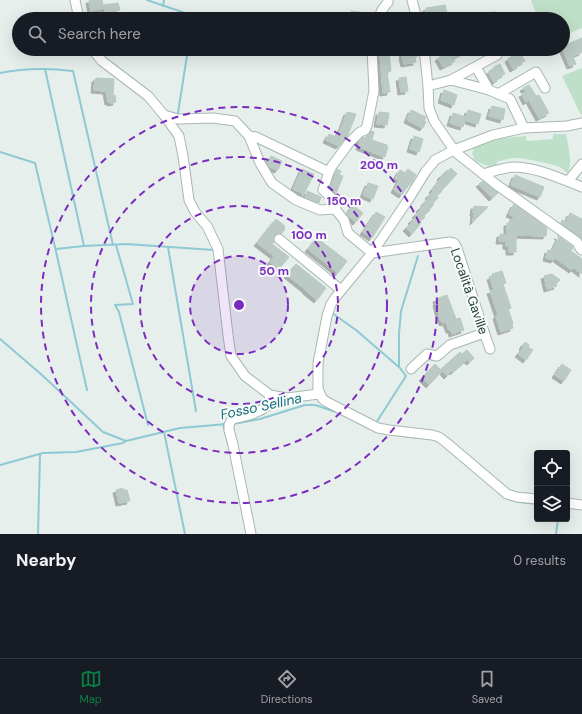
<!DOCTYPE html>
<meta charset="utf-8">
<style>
body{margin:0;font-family:"DM Sans",sans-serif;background:#20242c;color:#f1f3f6}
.controls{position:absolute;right:12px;bottom:12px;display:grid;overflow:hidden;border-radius:4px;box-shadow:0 4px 16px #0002}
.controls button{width:36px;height:36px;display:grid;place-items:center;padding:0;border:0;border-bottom:1px solid #363941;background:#171b24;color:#f1f3f6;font:20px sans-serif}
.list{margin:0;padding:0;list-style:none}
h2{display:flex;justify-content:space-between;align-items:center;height:52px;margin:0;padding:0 16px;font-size:17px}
h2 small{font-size:13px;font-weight:400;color:#9ea1a6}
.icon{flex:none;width:22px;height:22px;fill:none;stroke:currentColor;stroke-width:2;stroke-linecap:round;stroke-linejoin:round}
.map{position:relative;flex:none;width:582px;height:534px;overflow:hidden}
.search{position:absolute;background:#171b24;box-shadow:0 4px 16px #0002;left:12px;right:12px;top:12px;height:44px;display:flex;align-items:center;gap:10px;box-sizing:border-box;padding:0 14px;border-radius:22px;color:#9ea1a6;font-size:15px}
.sheet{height:124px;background:#171b24}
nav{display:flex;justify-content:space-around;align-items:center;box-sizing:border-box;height:56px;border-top:1px solid #363941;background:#171b24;font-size:11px;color:#9ea1a6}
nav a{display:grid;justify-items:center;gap:2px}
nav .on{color:#0b8043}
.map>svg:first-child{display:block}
</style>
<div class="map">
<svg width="582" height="534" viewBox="0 0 582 534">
<defs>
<filter id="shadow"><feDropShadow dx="-3" dy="3" stdDeviation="0" flood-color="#0004"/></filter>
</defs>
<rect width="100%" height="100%" fill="#e6efeb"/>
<g fill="#bfe0c8">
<polygon points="531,0 582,0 582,28 563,36 563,19 538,19"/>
<polygon points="582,68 582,114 581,115 562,76"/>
<path d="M553,134H566C568,146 573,161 568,173C564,171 563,169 560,167C553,164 524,158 516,158C509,158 503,160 497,162V167L488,166L475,161L472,153L475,146L494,139L526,136L527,141L553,139Z"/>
</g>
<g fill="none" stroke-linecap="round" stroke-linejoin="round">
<g stroke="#8ec9d4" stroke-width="2">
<polyline points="147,0 194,16 193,19"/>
<polyline points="163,6 164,0"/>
<polyline points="45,69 84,246"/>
<path d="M0,73C24,68 49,68 73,71L113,245"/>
<polyline points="178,113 188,49"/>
<polyline points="0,152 35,163 55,247 87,390"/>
<polyline points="116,245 133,304 115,305 119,312 148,425"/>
<polyline points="168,247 196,411"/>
<polyline points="56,249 84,246 126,244 214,250"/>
<polyline points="332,313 356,330 400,368 406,376 376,423"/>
<polyline points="0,339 42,375 103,432 126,441 180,428 227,424"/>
<polyline points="399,367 399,334 401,311 418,256"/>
<polyline points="223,424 231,455"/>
<polyline points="233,424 260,419 305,405 315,405 339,413"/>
<polyline points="164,432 185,534"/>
<polyline points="397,435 418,438"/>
<polyline points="0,465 43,453 76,452 123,443 126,441"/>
<path d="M499,493C509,503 524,502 537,504"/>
<polyline points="38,534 40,454"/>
<polyline points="556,534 558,519"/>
</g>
</g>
<g fill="#bbcac4" stroke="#b8c9c2" filter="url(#shadow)">
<polygon points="89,0 97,0 98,1 102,0 103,5 118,3 120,10 106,14 104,8 91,11"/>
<polygon points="445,5 447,14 427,17 426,8"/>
<polygon points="351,11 367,13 366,19 350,19"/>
<polygon points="582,38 582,52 573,56 576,64 570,66 563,50 563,46"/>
<polygon points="449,49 470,49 453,58 455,61 443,67 438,58 450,51"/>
<polygon points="407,51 408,53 415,51 417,57 415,57 416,62 404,64 402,56 403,56 402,52"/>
<polygon points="519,51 525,61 519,64 520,65 513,69 508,59 514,55 514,54"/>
<polygon points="389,52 391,71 387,72 390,92 383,93 380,53"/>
<polygon points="500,64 505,74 499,77 500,78 494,82 488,72 494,69 494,67"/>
<polygon points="406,77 408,91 401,92 399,78"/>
<polygon points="96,78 114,79 113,96 115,95 116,102 110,103 110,101 108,102 106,91 94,90 95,79 96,79"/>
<polygon points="529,85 536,96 539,95 549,113 539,118 529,100 526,102 522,94 526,92 523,88"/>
<polygon points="444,90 457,95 454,105 441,100"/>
<polygon points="492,106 505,109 503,120 489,116"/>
<polygon points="411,110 426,117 424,121 426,122 423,128 407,120"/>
<polygon points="468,110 481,114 478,124 465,120 463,127 450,123 453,113 466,117"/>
<polygon points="347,112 356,114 348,135 339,146 326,140 329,134 336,137 342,126"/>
<polygon points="379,112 389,113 387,125 377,124"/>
<polygon points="371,131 374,132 372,140 387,145 387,147 388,147 385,157 359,147 360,143 358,142 363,137 367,138"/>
<polygon points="414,136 423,139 419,152 410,149"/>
<polygon points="271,156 282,161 278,170 269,167 267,164"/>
<polygon points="451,168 457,174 442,190 442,191 437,196 438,198 433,203 434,204 429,210 430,210 424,216 425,217 420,222 421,223 412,234 406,228 412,222 411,221 416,216 415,215 420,210 419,209 424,204 424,203 429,197 428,196 433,191 432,190 441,178 440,177 445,172 448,170 448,171"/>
<polygon points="302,169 314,174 304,194 293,189"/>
<polygon points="337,169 341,171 339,175 343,176 336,194 330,188"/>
<polygon points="408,169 416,175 410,185 409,184 402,195 394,190 399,180 395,178 400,170 405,173"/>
<polygon points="515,175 544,187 540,197 511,185"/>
<polygon points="483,181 498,193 492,198 479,184"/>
<polygon points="368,183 378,186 373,199 363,195"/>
<polygon points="307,191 321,197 319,203 305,197"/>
<polygon points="514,204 547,228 546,236 516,235 516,252 509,252 509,247 506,246 506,241 499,241 500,234 507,235 507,223 510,223 514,216 509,214"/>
<polygon points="353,205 363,213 356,222 346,214"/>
<polygon points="474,206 488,207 473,222 474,213 473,213"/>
<polygon points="376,212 385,217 372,238 363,232"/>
<polygon points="570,213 582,219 582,239 561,223 562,220 566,222"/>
<polygon points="276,219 285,226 284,228 285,229 282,233 281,232 275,235 273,238 274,242 272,244 289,257 279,269 270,262 274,256 257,243"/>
<polygon points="557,236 558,236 572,246 573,248 571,251 582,259 582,274 574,268 572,270 555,258 554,260 546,258 548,250 551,251 552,248 553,249 559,237"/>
<polygon points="317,238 347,261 338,273 308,249"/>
<polygon points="296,264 326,288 317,300 306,291 306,290 287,275"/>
<polygon points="502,271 506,283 503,284 511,308 508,309 513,323 512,323 513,328 501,332 496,316 498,315 490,291 494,290 490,277 493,276 492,274"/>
<polygon points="552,274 560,280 556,284 557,286 547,289 544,276"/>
<polygon points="447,295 456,319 460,318 464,330 452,334 451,330 449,330 446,322 443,323 440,319 436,303 437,303 436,299"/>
<polygon points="525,342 529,345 528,347 533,350 526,360 518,354 523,348 522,347"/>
<polygon points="467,350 474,358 470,362 467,360 453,372 452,371 447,376 441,369 460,352 462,354"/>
<polygon points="435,364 442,371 429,385 422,378"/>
<polygon points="562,364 571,370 564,381 555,375"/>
<polygon points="123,488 123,490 127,490 130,501 119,503 116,490"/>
</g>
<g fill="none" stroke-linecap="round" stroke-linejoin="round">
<g stroke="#a8b8b2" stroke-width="11">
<g id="minor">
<polyline points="75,0 79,19"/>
<polyline points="412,0 417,19"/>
<polyline points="494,17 495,19"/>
<polyline points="378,19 382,10 388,2 388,0"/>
<polyline points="92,49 102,61 148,96 164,115 179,136 183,156 189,200 195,212 207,226 218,249 228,335 231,356 245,376 270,395 287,398 319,394"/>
<polyline points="424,49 428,86 429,108 434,121 454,150 459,155 497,185 577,242 580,248 582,250"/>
<polyline points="476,67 489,90"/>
<polyline points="451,80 497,55 500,49"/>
<polyline points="428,86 451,80 489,90 510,99 524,128"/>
<polyline points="498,94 536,72 545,88"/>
<polyline points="164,115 178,119 213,118 235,121 249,136 260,163 272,183 296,200 320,210 335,209 337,203 323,190 329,172 332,166 349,143 360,132 365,130 367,126 374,91 372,49"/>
<polyline points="249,136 256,137 329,172"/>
<path d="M483,174C493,171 503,168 513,167C537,167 561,179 582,187"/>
<polyline points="568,181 582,164"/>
<polyline points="335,209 344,220 348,233 372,253 450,242 454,243 457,248 485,335 490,349"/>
<polyline points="279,239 341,290"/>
<polyline points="411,369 427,354 437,356 450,345 484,333"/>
<polyline points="537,499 517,497 507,494 448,444 439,437 432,435 389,430 378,428 325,401 322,398 318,389 318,363 327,316 331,304 335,298 372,253 410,197 426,171 432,164 435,160 454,150 493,135 524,128 567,126 582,123"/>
<polyline points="567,503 582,505"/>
<path d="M251,534L233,445L229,430V425L232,419C246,416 257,414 269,405L270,395"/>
</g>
</g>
<use href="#minor" stroke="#fff" stroke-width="9"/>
</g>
<circle cx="239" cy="305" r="49" fill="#7b2cbf" fill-opacity=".12"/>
<g fill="none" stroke="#7b2cbf" stroke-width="2" stroke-dasharray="7 5">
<circle cx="239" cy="305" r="49"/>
<circle cx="239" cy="305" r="99"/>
<circle cx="239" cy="305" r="148"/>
<circle cx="239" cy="305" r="198"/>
</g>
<g text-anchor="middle" stroke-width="4" stroke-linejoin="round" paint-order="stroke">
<g font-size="13" fill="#24423a" stroke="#f7fbf9">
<text transform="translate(470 291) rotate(71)" y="5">Località Gaville</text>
</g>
<g font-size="14" font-style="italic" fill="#1c6f80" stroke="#f7fbf9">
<text transform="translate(261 406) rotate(-12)" y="5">Fosso Sellina</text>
</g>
</g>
<circle cx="239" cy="305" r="6" fill="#7b2cbf" stroke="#f7fbf9" stroke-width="2"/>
<g font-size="12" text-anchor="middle" font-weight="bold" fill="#7b2cbf" stroke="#f7fbf9" stroke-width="4" stroke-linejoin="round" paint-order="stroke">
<text x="379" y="169">200 m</text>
<text x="344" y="205">150 m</text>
<text x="309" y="239">100 m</text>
<text x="274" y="275">50 m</text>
</g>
</svg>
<div class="controls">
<button><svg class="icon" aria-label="locate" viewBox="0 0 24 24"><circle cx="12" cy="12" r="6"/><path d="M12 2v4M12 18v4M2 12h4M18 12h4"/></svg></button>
<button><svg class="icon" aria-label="layers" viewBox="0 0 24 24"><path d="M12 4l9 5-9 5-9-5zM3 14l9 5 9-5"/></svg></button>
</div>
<div class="search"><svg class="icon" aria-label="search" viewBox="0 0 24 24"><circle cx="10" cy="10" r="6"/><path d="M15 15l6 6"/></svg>Search here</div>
</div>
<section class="sheet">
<h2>Nearby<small>0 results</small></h2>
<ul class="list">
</ul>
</section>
<nav>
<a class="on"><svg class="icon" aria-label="map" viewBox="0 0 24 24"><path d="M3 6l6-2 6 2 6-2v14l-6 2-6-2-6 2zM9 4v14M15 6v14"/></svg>Map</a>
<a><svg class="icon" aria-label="directions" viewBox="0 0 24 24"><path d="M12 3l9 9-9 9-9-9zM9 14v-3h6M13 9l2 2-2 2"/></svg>Directions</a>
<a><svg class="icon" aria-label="saved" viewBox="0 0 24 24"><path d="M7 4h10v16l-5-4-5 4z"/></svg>Saved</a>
</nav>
